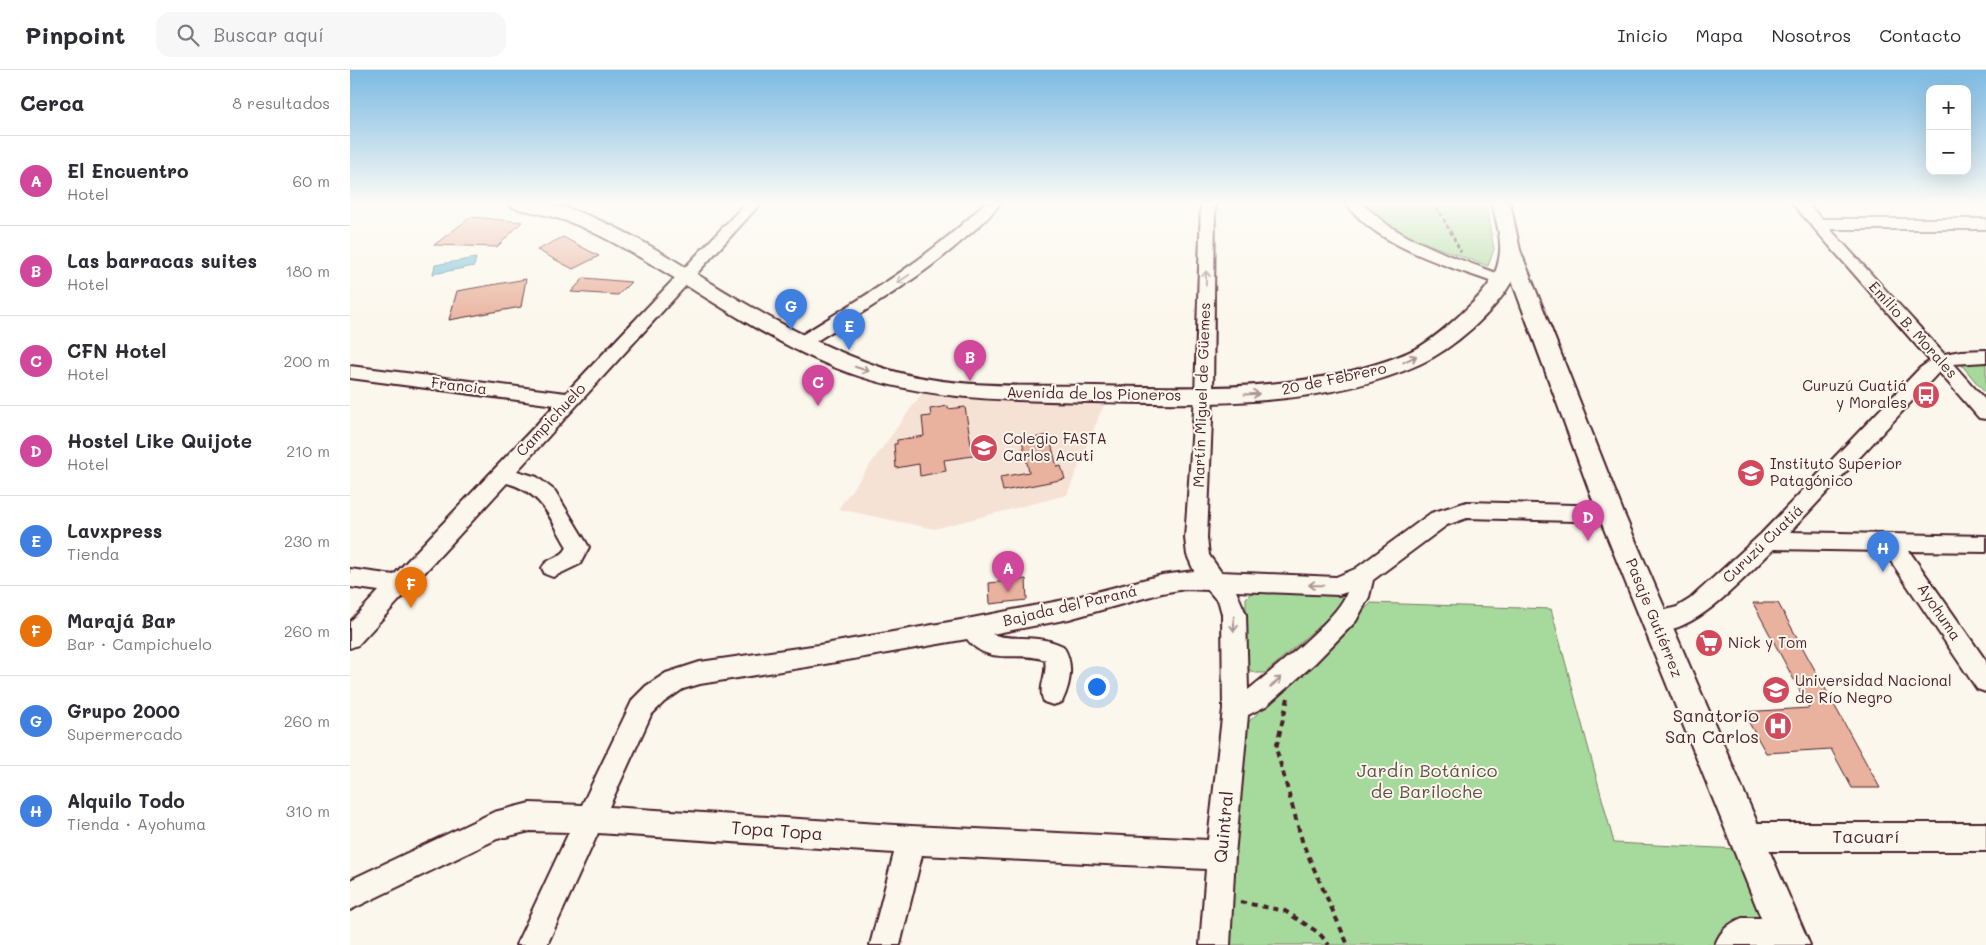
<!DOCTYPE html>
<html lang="es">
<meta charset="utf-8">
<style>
body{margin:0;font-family:Mali,sans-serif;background:#f7f7f7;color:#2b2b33}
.controls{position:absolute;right:15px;top:15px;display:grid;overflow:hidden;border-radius:10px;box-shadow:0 5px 20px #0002}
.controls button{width:45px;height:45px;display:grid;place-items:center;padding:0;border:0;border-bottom:1px solid #e1e1e2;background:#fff;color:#2b2b33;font:25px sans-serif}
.you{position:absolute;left:746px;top:616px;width:18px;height:18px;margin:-12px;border:4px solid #fff;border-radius:50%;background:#1a73e8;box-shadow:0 0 0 8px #1a73e833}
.badge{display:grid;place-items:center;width:32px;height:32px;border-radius:50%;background:#2563eb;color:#fff;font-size:16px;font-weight:700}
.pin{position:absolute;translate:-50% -41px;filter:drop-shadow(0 1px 2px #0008)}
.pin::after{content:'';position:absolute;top:26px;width:18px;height:15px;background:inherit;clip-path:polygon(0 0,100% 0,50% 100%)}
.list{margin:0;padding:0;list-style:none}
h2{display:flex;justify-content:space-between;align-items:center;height:65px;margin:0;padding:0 20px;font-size:21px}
h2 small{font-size:16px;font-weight:400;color:#7c7c81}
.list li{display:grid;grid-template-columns:32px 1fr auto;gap:15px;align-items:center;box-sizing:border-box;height:90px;padding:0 20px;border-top:1px solid #e1e1e2}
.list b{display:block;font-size:19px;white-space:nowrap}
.list p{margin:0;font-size:16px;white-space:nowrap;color:#7c7c81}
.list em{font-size:16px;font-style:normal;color:#7c7c81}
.icon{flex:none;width:28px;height:28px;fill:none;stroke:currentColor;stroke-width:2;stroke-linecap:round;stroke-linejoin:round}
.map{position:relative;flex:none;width:1636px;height:875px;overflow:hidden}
header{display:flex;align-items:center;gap:30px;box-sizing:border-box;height:70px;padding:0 25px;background:#fff;border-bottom:1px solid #e1e1e2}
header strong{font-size:24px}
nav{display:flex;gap:28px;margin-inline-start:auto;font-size:18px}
.search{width:350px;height:45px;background:#f7f7f7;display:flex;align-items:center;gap:12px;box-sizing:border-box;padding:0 18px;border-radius:15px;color:#7c7c81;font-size:19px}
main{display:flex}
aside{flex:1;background:#fff}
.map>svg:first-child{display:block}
</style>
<header>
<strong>Pinpoint</strong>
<div class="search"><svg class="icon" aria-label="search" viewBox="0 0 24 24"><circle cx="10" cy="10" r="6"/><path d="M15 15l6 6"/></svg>Buscar aquí</div>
<nav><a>Inicio</a><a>Mapa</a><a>Nosotros</a><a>Contacto</a></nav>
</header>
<main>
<aside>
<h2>Cerca<small>8 resultados</small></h2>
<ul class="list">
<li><span class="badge" style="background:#d1479c">A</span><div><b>El Encuentro</b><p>Hotel</p></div><em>60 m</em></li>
<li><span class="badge" style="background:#d1479c">B</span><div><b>Las barracas suites</b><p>Hotel</p></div><em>180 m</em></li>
<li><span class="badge" style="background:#d1479c">C</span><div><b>CFN Hotel</b><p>Hotel</p></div><em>200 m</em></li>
<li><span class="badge" style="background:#d1479c">D</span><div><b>Hostel Like Quijote</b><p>Hotel</p></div><em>210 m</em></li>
<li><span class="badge" style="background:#3f7fe0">E</span><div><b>Lavxpress</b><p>Tienda</p></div><em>230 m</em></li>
<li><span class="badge" style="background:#e8710a">F</span><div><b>Marajá Bar</b><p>Bar · Campichuelo</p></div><em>260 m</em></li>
<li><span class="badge" style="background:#3f7fe0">G</span><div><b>Grupo 2000</b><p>Supermercado</p></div><em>260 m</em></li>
<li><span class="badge" style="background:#3f7fe0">H</span><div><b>Alquilo Todo</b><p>Tienda · Ayohuma</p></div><em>310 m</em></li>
</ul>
</aside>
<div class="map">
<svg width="1636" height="875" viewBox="0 0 1636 875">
<rect width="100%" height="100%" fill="#fbf7ec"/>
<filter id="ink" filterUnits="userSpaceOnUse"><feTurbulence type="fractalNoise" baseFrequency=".02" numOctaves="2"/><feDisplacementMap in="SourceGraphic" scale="10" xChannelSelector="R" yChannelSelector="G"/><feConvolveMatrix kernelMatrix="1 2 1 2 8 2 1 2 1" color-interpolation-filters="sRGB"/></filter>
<g filter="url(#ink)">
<polygon fill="#f6e2d5" points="572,323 755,332 717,425 584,459 488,439"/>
<g fill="#a6da9c" stroke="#787c64">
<polygon points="1013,133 1135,133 1144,179 1138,196 1045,162 1026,148"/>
<polygon points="1605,287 1636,287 1636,324"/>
<polygon points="910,519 990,526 994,529 994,534 915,603 906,603 899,600 896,593 896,528 902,522"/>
<polygon points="1021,533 1201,539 1264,773 1388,779 1425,875 880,875 895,655 963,593"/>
</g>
<polygon fill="#7bc4dc" stroke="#678295" points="126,188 124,196 83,204 85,195"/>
<g fill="#e9b29e" stroke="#4a1f2b">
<polygon points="121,147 172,152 147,177 84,175"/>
<polygon points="213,167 249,186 223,199 187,180"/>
<polygon points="234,208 281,212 268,225 221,222"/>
<polygon points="176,209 171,237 99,250 107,221"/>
<polygon points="598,336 598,339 615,337 623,386 594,390 596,401 570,406 569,394 546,398 544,374 547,374 547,370 574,366 572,347 581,346 580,339"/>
<polygon points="699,365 707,397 711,396 715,409 653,421 650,407 679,402 672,370"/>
<polygon points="676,509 677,530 640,534 639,513"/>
<polygon points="1403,533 1428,533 1530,718 1502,718 1481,679 1416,683 1393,642 1459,638"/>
</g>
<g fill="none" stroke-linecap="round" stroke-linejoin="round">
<g stroke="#4a1f2b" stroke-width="4">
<g id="minor">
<path d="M396,133H411L167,401L187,407L205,421L239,477L230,494L203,507L195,504L192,498C197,487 212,489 217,477C199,447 193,423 157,413L8,575L0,578V552L29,521L0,517V499L44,505L205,335L0,308V296L216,323Z"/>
<path d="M635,133H650C641,146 627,158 615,168C567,211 511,243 457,277L451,279L445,277L442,273L445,269C512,228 579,189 635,133Z"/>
<path d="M851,133H865L863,326L857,468L859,485L871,502L986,507L1005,499L1081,443L1117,432L1261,436L1269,438L1272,444L1269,450L1261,452L1117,448L1097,455L1023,510L1019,527L1006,551L965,593L916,636L898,645L885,785L880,875H850L856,799L572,785L550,875H520L544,783L248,763L197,875H166L219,762L180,761L147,769L0,840V810L144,742L180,733L232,735L283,629L296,616L316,603L350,592L469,575L622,548L719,529L812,505L844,501L837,485L835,468L845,326ZM835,519L858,520L869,533L872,544L873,639L858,770L561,756L259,737L301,645L314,632L333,619L350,614L469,595L617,569C639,597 668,580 695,590C698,606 687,617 694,632L703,635L712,632C721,613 724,593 713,576C686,563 664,572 642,564L719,549L812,523ZM886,521L988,525L997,522C989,548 921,601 898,620L896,544Z"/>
<path d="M996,133H1011L1039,156L1058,167L1098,185L1157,207L1159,210L1157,213H1145C1098,196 1026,176 996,133Z"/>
<path d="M1442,133H1457L1472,149H1636V159H1480L1594,284L1611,281L1636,280V292L1603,294L1636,331V349L1629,348L1589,302L1440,462L1636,466V482L1559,481L1636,591V622L1627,619L1534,481L1424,479C1397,504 1339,573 1298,559L1294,552L1298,545L1327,537L1340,529L1411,464L1570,298L1580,291Z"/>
<polygon points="1396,753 1636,753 1636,781 1396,781 1386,777 1382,767 1386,757"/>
<path d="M1392,848H1436L1447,852L1451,863L1447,874L1444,875H1365C1370,861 1378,854 1392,848Z"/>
</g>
</g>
<g stroke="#4a1f2b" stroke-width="4">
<path id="major" d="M158,133C169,133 181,132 192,133C260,143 332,197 391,231C435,257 481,280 530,297C598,320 674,315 745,316C831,318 917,321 1001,301C1025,295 1049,288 1071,276C1085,267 1098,256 1111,244C1128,228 1145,213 1149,189C1153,171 1146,151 1142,133H1160L1170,180L1274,444L1460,875H1422L1248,444L1162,211C1144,243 1103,279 1070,294C971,339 848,334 743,332C655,330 569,331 486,298C396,262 321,198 234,158C211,147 185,143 161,137Z"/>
</g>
<polyline stroke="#4a1f2b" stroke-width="2.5" stroke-dasharray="4 3" stroke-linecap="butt" points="1080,133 1091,144 1111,182"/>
<g stroke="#4a1f2b" stroke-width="4" stroke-dasharray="6 5" stroke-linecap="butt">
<polyline points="938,628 926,678 953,774 998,875"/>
<polyline points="890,832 935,841 969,863 979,875"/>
</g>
<use href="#minor" fill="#fbf7ec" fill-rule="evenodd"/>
<use href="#major" fill="#fbf7ec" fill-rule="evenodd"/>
</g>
<defs><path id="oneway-shaft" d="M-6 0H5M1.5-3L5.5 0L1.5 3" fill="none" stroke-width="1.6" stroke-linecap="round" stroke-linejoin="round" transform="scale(1.25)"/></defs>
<g stroke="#ab9695">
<use href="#oneway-shaft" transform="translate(856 208) rotate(-89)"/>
<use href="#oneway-shaft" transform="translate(553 209) rotate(146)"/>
<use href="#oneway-shaft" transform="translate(1060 289) rotate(-26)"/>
<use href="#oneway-shaft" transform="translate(512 299) rotate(18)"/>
<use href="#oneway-shaft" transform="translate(902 324) rotate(-3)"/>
<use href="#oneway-shaft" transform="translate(966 515) rotate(-179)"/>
<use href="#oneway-shaft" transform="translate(884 554) rotate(89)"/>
<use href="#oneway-shaft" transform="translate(926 612) rotate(-41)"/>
</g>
</g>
<linearGradient id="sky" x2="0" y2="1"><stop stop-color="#7cbae3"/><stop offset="0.52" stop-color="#fdfbf6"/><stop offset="1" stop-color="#fdfbf6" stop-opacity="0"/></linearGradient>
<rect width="1636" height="256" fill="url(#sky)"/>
<defs>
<g id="bus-disc" transform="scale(1.4375)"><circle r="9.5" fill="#d1495b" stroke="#fbf7ec"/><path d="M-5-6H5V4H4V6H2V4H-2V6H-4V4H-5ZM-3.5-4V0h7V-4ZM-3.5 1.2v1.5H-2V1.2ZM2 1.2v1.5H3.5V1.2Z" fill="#fff"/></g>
<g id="university-disc" transform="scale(1.4375)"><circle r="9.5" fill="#d1495b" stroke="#fbf7ec"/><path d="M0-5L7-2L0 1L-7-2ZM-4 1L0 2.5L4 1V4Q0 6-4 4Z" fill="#fff"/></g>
<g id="supermarket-disc" transform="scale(1.4375)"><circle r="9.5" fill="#d1495b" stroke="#fbf7ec"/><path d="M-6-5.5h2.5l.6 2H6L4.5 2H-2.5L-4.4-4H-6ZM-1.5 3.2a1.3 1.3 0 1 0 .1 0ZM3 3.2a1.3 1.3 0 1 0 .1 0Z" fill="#fff"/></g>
<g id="hospital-disc" transform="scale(1.4375)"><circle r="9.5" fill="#d1495b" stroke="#fbf7ec"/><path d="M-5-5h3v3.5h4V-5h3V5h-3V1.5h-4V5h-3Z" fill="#fff"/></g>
</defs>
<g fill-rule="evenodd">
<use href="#bus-disc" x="1576" y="325"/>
<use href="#university-disc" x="634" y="378"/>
<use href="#university-disc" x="1401" y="403"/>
<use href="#supermarket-disc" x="1359" y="573"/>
<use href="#university-disc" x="1426" y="620"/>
<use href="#hospital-disc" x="1428" y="656"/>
</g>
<g text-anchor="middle" stroke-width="4" stroke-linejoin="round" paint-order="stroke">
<g font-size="15" fill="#4a1f2b" stroke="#fbf7ec">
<text transform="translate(1563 260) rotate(48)" y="5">Emilio B. Morales</text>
<text transform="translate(984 309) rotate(-12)" y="5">20 de Febrero</text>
<text transform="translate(109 316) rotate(7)" y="5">Francia</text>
<text transform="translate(744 324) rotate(1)" y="5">Avenida de los Pioneros</text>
<text transform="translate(852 325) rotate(-88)" y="5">Martín Miguel de Güemes</text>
<text transform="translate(201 350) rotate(-47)" y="5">Campichuelo</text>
<text transform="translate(1413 474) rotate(-44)" y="5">Curuzú Cuatiá</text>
<text transform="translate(720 536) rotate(-13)" y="5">Bajada del Paraná</text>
<text transform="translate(1589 542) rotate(56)" y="5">Ayohuma</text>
<text transform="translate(1304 548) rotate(68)" y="5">Pasaje Gutiérrez</text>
</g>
<g font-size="15" fill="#4a1f2b" stroke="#fbf7ec" text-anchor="start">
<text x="1557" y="321" text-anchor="end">Curuzú Cuatiá<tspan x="1557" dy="17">y Morales</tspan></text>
<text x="653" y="374">Colegio FASTA<tspan x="653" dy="17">Carlos Acuti</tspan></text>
<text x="1420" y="399">Instituto Superior<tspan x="1420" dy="17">Patagónico</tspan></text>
<text x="1378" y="578">Nick y Tom</text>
<text x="1445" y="616">Universidad Nacional<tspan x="1445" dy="17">de Río Negro</tspan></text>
</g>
<g font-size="18" fill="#4a1f2b" stroke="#fbf7ec" text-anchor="end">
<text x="1409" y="652">Sanatorio<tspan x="1409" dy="21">San Carlos</tspan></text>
</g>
<g font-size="18" fill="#614e47" stroke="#fbf7ec">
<text x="1077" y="707">Jardín Botánico<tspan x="1077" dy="21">de Bariloche</tspan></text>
</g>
<g font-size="18" fill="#4a1f2b" stroke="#fbf7ec">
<text transform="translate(874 757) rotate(-85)" y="6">Quintral</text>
<text transform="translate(427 761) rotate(4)" y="6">Topa Topa</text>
<text x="1516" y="773">Tacuarí</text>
</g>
</g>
</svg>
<div class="controls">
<button>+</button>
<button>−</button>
</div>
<div class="you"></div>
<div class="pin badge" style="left:658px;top:522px;background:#d1479c">A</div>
<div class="pin badge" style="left:620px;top:311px;background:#d1479c">B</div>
<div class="pin badge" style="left:468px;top:336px;background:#d1479c">C</div>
<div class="pin badge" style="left:1238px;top:471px;background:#d1479c">D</div>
<div class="pin badge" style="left:499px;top:280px;background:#3f7fe0">E</div>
<div class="pin badge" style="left:61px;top:538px;background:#e8710a">F</div>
<div class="pin badge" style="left:441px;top:260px;background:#3f7fe0">G</div>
<div class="pin badge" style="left:1533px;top:502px;background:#3f7fe0">H</div>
</div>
</main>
